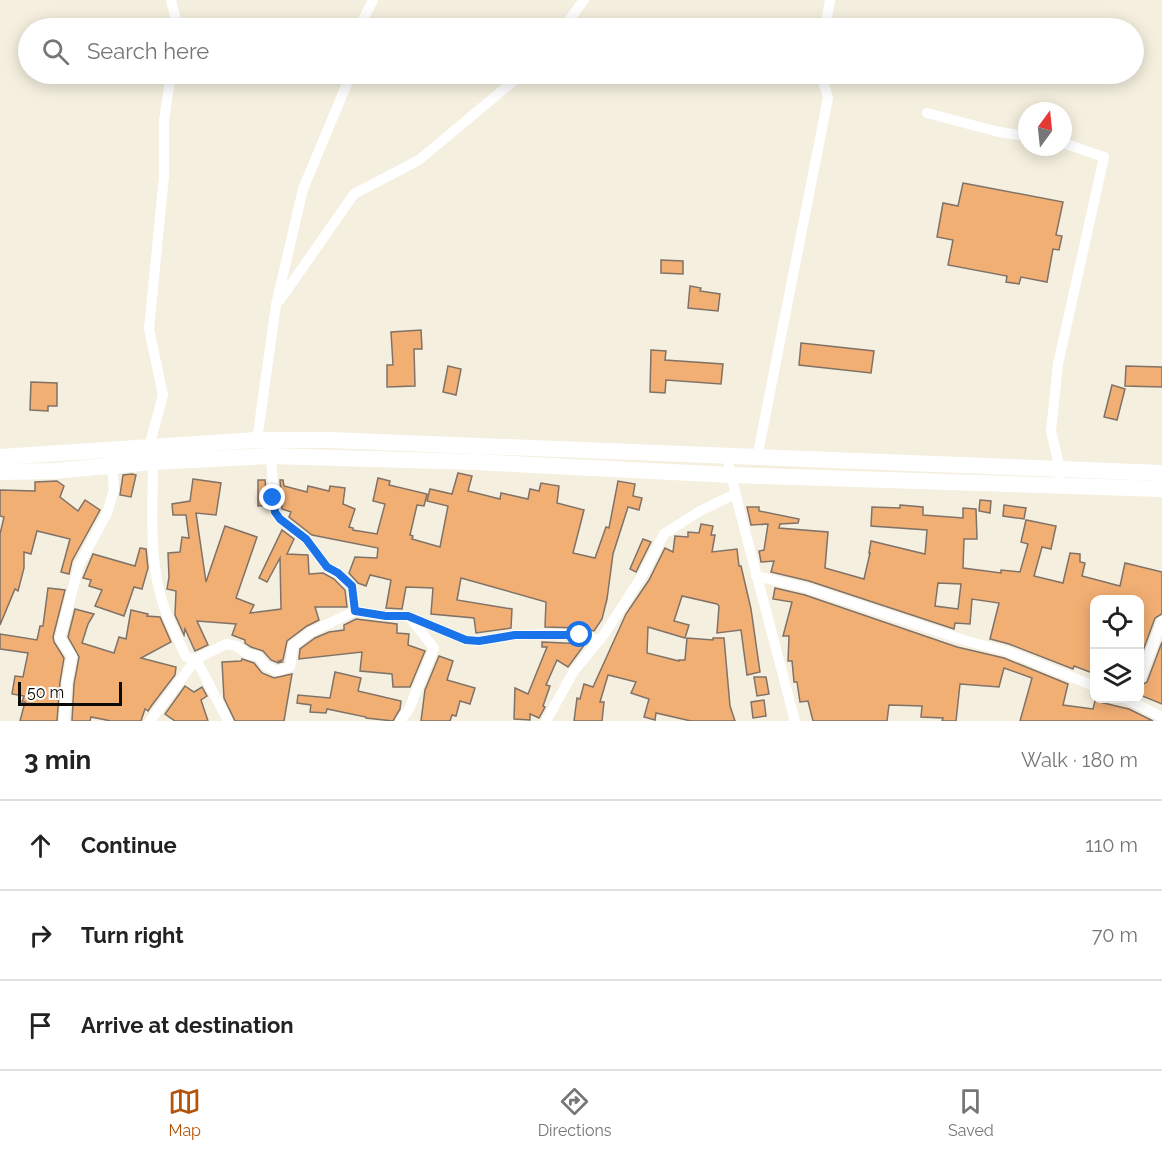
<!DOCTYPE html>
<meta charset="utf-8">
<style>
body{margin:0;font-family:Raleway,sans-serif;background:#f6f6f6;color:#222}
.controls{position:absolute;right:18px;bottom:18px;display:grid;overflow:hidden;border-radius:12px;box-shadow:0 3px 15px #0003}
.controls button{width:54px;height:54px;display:grid;place-items:center;padding:0;border:0;border-bottom:2px solid #e0e0e0;background:#fff;color:#222;font:30px sans-serif}
.compass{position:absolute;left:1018px;top:102px;width:54px;height:54px;border-radius:50%;background:#fff;box-shadow:0 3px 15px #0003;rotate:15deg}
.scale{position:absolute;left:18px;bottom:15px;width:104px;box-sizing:border-box;padding-left:6px;border:3px solid #0d0b06;border-top:0;font-size:16px;line-height:21px;white-space:nowrap;color:#0d0b06;-webkit-text-stroke:4px #fff;paint-order:stroke}
.stop{position:absolute;width:18px;height:18px;margin:-14px;border:4px solid #1a73e8;border-radius:50%;background:#fff}
.stop.end{background:#1a73e8;border-color:#fff;box-shadow:0 2px 6px #0008}
.list{margin:0;padding:0;list-style:none}
h2{display:flex;justify-content:space-between;align-items:center;height:78px;margin:0;padding:0 24px;font-size:26px}
h2 small{font-size:20px;font-weight:400;color:#767676}
.list li{display:grid;grid-template-columns:39px 1fr auto;gap:18px;align-items:center;box-sizing:border-box;height:90px;padding:0 24px;border-top:2px solid #e0e0e0}
.list b{display:block;font-size:22px;white-space:nowrap}
.list em{font-size:20px;font-style:normal;color:#767676}
.icon{flex:none;width:33px;height:33px;fill:none;stroke:currentColor;stroke-width:2;stroke-linecap:round;stroke-linejoin:round}
.map{position:relative;flex:none;width:1162px;height:721px;overflow:hidden}
.search{position:absolute;background:#fff;box-shadow:0 3px 15px #0003;left:18px;right:18px;top:18px;height:66px;display:flex;align-items:center;gap:15px;box-sizing:border-box;padding:0 21px;border-radius:33px;color:#767676;font-size:22px}
.sheet{height:348px;background:#fff}
nav{display:flex;justify-content:space-around;align-items:center;box-sizing:border-box;height:84px;border-top:2px solid #e0e0e0;background:#fff;font-size:16px;color:#767676}
nav a{display:grid;justify-items:center;gap:3px}
nav .on{color:#b45309}
.map>svg:first-child{display:block}
</style>
<div class="map">
<svg width="1162" height="721" viewBox="0 0 1162 721">
<rect width="100%" height="100%" fill="#f4efde"/>
<g fill="#f2af74" stroke="#807267" stroke-width="1.5" fill-rule="evenodd">
<polygon points="963,183 1063,202 1056,235 1062,236 1059,250 1053,249 1047,282 1021,277 1019,284 1006,282 1007,276 948,265 953,240 937,237 943,203 958,206"/>
<polygon points="661,260 683,261 683,274 661,273"/>
<polygon points="690,286 701,288 700,291 720,294 718,311 688,308"/>
<polygon points="421,330 422,349 414,349 415,386 387,387 387,365 393,365 391,332"/>
<polygon points="801,343 874,351 871,373 799,365"/>
<polygon points="651,350 666,351 665,360 723,364 721,384 666,380 665,393 650,392"/>
<polygon points="448,366 461,369 456,395 443,392"/>
<polygon points="1126,366 1162,367 1162,387 1125,386"/>
<polygon points="31,382 57,383 57,406 48,406 48,411 30,410"/>
<polygon points="1112,385 1125,389 1117,420 1104,417"/>
<polygon points="458,473 472,476 468,491 500,499 501,493 528,499 530,489 539,491 541,483 559,486 557,503 584,510 573,553 595,558 606,527 609,528 618,481 635,484 633,496 642,498 639,510 628,507 613,554 607,599 602,619 594,631 581,628 545,627 546,602 461,578 457,600 512,609 511,628 476,633 474,618 431,614 433,588 406,587 402,609 386,608 391,580 370,575 366,586 358,583 349,573 355,557 377,558 378,548 312,535 289,517 291,512 282,509 280,480 283,480 284,486 307,492 308,486 329,491 330,486 345,488 343,504 355,509 349,527 353,528 353,530 377,534 385,504 373,501 378,478 390,481 389,485 427,494 424,506 417,505 410,535 413,536 412,539 440,547 448,506 427,501 430,489 452,494"/>
<polygon points="132,474 136,475 131,497 120,495 123,475"/>
<polygon points="193,479 221,483 216,515 196,513 206,582 225,526 257,537 236,598 254,605 250,613 281,609 280,558 267,582 259,578 282,530 294,539 287,554 308,555 309,574 323,573 334,579 345,590 347,607 315,607 319,620 307,626 287,641 283,660 279,661 282,662 278,663 271,660 263,651 251,647 245,643 245,640 232,635 236,624 197,621 208,645 195,651 185,629 184,635 175,615 176,591 167,589 169,577 168,553 180,552 182,537 189,538 186,515 173,515 172,504 190,501"/>
<polygon points="258,480 265,480 267,505 258,506"/>
<polygon points="57,481 64,486 60,497 78,511 85,500 100,510 72,561 69,574 61,572 70,539 37,531 31,554 24,552 24,568 18,591 15,589 0,625 0,534 4,517 0,516 0,490 35,491 35,482"/>
<polygon points="980,500 991,501 990,513 979,511"/>
<path d="M900,505L923,507V515L963,518V508L976,509L977,539H964L963,568L1001,573V570L1020,572L1028,544L1021,542L1026,520L1056,526L1051,549L1042,547L1034,576L1063,583L1070,553L1080,554V562L1085,563L1082,576L1120,586L1125,563L1162,572V614L1155,618L1140,659V600H1095V674L1074,666L1073,669L1009,644L990,639L999,603L972,599L970,624L955,623L954,629L809,581L771,572L774,561L761,562L759,551L764,550L768,524L751,525L747,507H759V511L799,519L798,523L780,524L779,528L828,532L825,568L864,579L870,553H869L871,541L925,554L927,530L871,526L872,507L900,508ZM938,583L961,584L958,609L935,606Z"/>
<polygon points="1004,505 1026,508 1024,519 1003,516"/>
<polygon points="701,524 713,526 711,535 715,535 712,552 737,549 739,566 741,566 751,609 760,672 747,675 741,630 717,633 719,606 717,604 682,596 674,621 689,625 685,638 648,627 647,653 679,661 679,660 685,660 687,638 713,640 713,638 724,638 730,706 735,721 691,721 656,713 655,720 644,717 649,699 631,693 636,682 608,675 600,702 604,702 602,721 574,721 577,698 580,699 584,684 593,687 626,614 649,580 665,548 673,552 675,536 688,537 688,532 699,533"/>
<polygon points="643,539 651,542 636,572 630,569"/>
<polygon points="140,548 146,549 148,568 142,589 134,587 124,616 95,606 102,590 89,586 91,580 83,578 93,554 135,566"/>
<polygon points="48,588 65,590 53,637 54,642 64,658 60,682 57,721 20,721 25,702 22,702 24,696 12,694 15,676 23,677 28,653 0,649 0,634 37,640 40,626 43,626"/>
<polygon points="775,588 805,595 957,647 1004,658 1068,684 1063,705 1093,709 1095,701 1129,709 1153,721 1020,721 1032,678 1004,668 999,687 960,684 956,721 942,721 943,718 921,717 922,706 889,705 887,721 813,721 808,701 800,702 797,682 794,682 792,661 788,661 789,636 783,636 792,602 773,599"/>
<polygon points="75,609 94,614 88,624 82,643 114,653 119,637 126,639 131,610 148,614 147,616 160,617 171,642 141,658 176,667 175,675 152,705 148,711 145,709 141,721 111,721 91,717 90,721 72,721 74,684 79,657 68,637"/>
<polygon points="356,619 397,624 397,633 409,634 408,645 425,651 410,687 393,687 392,674 360,671 362,652 299,659 300,649 315,638 329,632 344,630 344,625"/>
<polygon points="542,642 585,644 568,667 557,660 546,685 550,686 543,706 545,707 539,718 530,714 530,720 514,719 515,688 528,694 547,647 542,647"/>
<polygon points="1162,642 1162,704 1140,695 1140,686 1147,682"/>
<polygon points="439,656 453,661 447,680 475,688 470,704 460,701 456,716 452,715 450,721 421,721 425,690"/>
<polygon points="242,659 254,663 262,673 274,678 292,674 284,721 235,721 224,698 222,662 241,661"/>
<polygon points="335,672 361,678 358,691 401,701 400,709 393,721 366,718 366,717 327,709 326,713 310,712 311,705 297,703 298,695 330,698"/>
<polygon points="754,677 766,677 769,694 757,696"/>
<polygon points="185,686 194,692 202,687 207,696 201,700 208,721 175,721 165,714"/>
<polygon points="764,700 766,716 753,718 751,702"/>
</g>
<g fill="none" stroke-linecap="round" stroke-linejoin="round">
<g stroke="#fff" stroke-width="10">
<polyline points="171,0 178,28"/>
<polyline points="359,28 373,0"/>
<polyline points="563,28 584,0"/>
<polyline points="825,28 830,0"/>
<polyline points="927,113 999,132 1027,136"/>
<polyline points="280,300 354,194 419,160 522,74"/>
<polyline points="257,440 276,305 303,189 351,74"/>
<polyline points="149,447 163,395 149,329 164,176 164,120 171,74"/>
<polyline points="271,456 275,512 280,519 306,539 327,567 338,573 352,586 355,611"/>
<polyline points="727,457 739,508 795,721"/>
<polyline points="757,458 828,98 821,74"/>
<path d="M153,462C153,511 148,564 165,610C171,626 179,641 186,657L196,659"/>
<polyline points="1058,486 1060,469 1051,431 1058,364 1104,157 1063,143"/>
<polyline points="756,576 807,588 967,641 1006,651 1094,686"/>
<polyline points="196,659 228,721"/>
<polyline points="1140,679 1162,621"/>
<polyline points="1125,698 1162,717"/>
<polyline points="64,721 67,683 72,656 60,638 79,565 107,513 114,490 112,466"/>
<polyline points="150,721 196,659 226,644 236,646 248,654 258,656 266,666 277,671 290,667 293,645 311,632 355,611 386,616 408,616 466,640 479,641 515,635 558,634 580,635 600,640"/>
<polyline points="400,721 409,709 434,648 410,618"/>
<polyline points="546,721 574,671 605,633 642,576 664,534 700,511 735,494"/>
</g>
<g stroke="#fff" stroke-width="16">
<polyline points="0,457 257,440 329,440 1162,473"/>
<polyline points="0,472 53,471 153,462 271,456 475,462 731,475 1162,489"/>
</g>
</g>
<g fill="none" stroke-linecap="round" stroke-linejoin="round">
<polyline stroke="#1a73e8" stroke-width="8" points="273,498 275,512 280,519 306,539 327,567 338,573 352,586 355,611 386,616 408,616 466,640 479,641 515,635 580,635"/>
</g>
</svg>
<div class="controls">
<button><svg class="icon" aria-label="locate" viewBox="0 0 24 24"><circle cx="12" cy="12" r="6"/><path d="M12 2v4M12 18v4M2 12h4M18 12h4"/></svg></button>
<button><svg class="icon" aria-label="layers" viewBox="0 0 24 24"><path d="M12 4l9 5-9 5-9-5zM3 14l9 5 9-5"/></svg></button>
</div>
<svg class="compass" viewBox="-18 -18 36 36"><path d="M0-13l5 13h-10z" fill="#e53935"/><path d="M0 13l5-13h-10z" fill="#767676"/></svg>
<div class="scale">50 m</div>
<div class="stop" style="left:580px;top:635px"></div>
<div class="stop end" style="left:273px;top:498px"></div>
<div class="search"><svg class="icon" aria-label="search" viewBox="0 0 24 24"><circle cx="10" cy="10" r="6"/><path d="M15 15l6 6"/></svg>Search here</div>
</div>
<section class="sheet">
<h2>3 min<small>Walk · 180 m</small></h2>
<ul class="list">
<li><svg class="icon" aria-label="ahead" viewBox="0 0 24 24"><path d="M12 20V5M6 11l6-6 6 6"/></svg><div><b>Continue</b></div><em>110 m</em></li>
<li><svg class="icon" aria-label="right" viewBox="0 0 24 24"><path d="M7 20v-9h11M14 6l5 5-5 5"/></svg><div><b>Turn right</b></div><em>70 m</em></li>
<li><svg class="icon" aria-label="arrive" viewBox="0 0 24 24"><path d="M6 21V4h12l-3 4 3 4H6"/></svg><div><b>Arrive at destination</b></div></li>
</ul>
</section>
<nav>
<a class="on"><svg class="icon" aria-label="map" viewBox="0 0 24 24"><path d="M3 6l6-2 6 2 6-2v14l-6 2-6-2-6 2zM9 4v14M15 6v14"/></svg>Map</a>
<a><svg class="icon" aria-label="directions" viewBox="0 0 24 24"><path d="M12 3l9 9-9 9-9-9zM9 14v-3h6M13 9l2 2-2 2"/></svg>Directions</a>
<a><svg class="icon" aria-label="saved" viewBox="0 0 24 24"><path d="M7 4h10v16l-5-4-5 4z"/></svg>Saved</a>
</nav>
